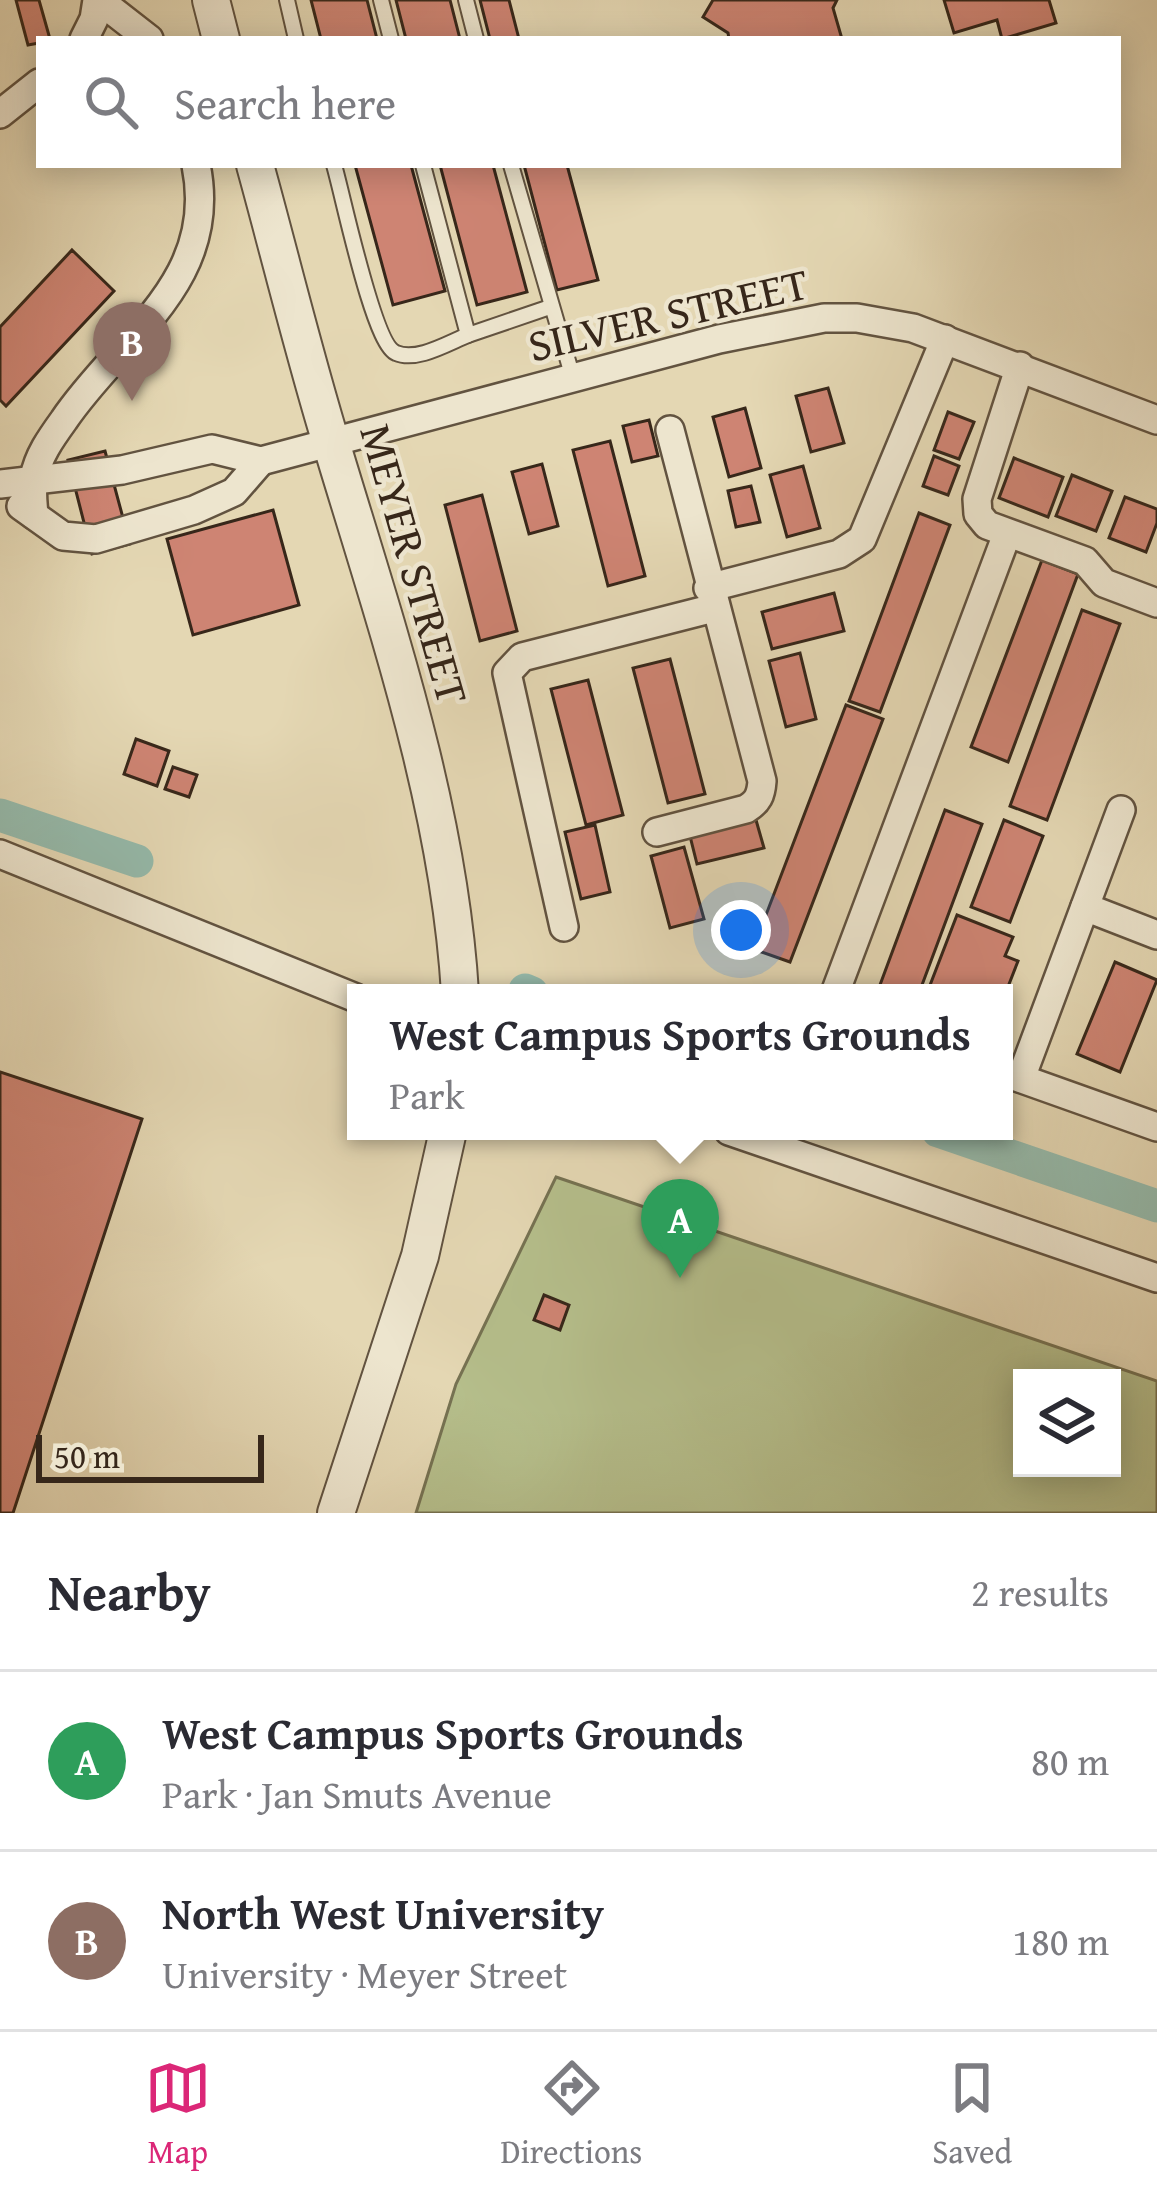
<!DOCTYPE html>
<meta charset="utf-8">
<style>
body{margin:0;font-family:"Gentium Book Plus",serif;background:#f2f2f3;color:#2b2b33}
.controls{position:absolute;right:36px;bottom:36px;display:grid;overflow:hidden;border-radius:0px;box-shadow:0 6px 30px #0003}
.controls button{width:108px;height:108px;display:grid;place-items:center;padding:0;border:0;border-bottom:3px solid #e1e1e2;background:#fff;color:#2b2b33;font:60px sans-serif}
.scale{position:absolute;left:36px;bottom:30px;width:228px;box-sizing:border-box;padding-left:12px;border:6px solid #37271a;border-top:0;font-size:33px;line-height:42px;white-space:nowrap;color:#37271a;-webkit-text-stroke:9px #ede5ce;paint-order:stroke}
.you{position:absolute;left:741px;top:930px;width:42px;height:42px;margin:-30px;border:9px solid #fff;border-radius:50%;background:#1a73e8;box-shadow:0 0 0 18px #1a73e833}
.badge{display:grid;place-items:center;width:78px;height:78px;border-radius:50%;background:#db2777;color:#fff;font-size:39px;font-weight:700}
.pin{position:absolute;translate:-50% -99px;filter:drop-shadow(0 3px 6px #0008)}
.pin::after{content:'';position:absolute;top:63px;width:42px;height:36px;background:inherit;clip-path:polygon(0 0,100% 0,50% 100%)}
.popup{position:absolute;left:347px;top:984px;width:666px;height:156px;box-sizing:border-box;display:grid;place-content:center;border-radius:0px;background:#fff;filter:drop-shadow(0 3px 9px #0005);font-size:39px;white-space:nowrap;color:#7c7c81}
.popup b{font-size:45px;color:#2b2b33}
.popup::after{content:'';position:absolute;left:50%;top:100%;margin-left:-24px;border:24px solid transparent;border-top-color:#fff}
.list{margin:0;padding:0;list-style:none}
h2{display:flex;justify-content:space-between;align-items:center;height:156px;margin:0;padding:0 48px;font-size:51px}
h2 small{font-size:39px;font-weight:400;color:#7c7c81}
.list li{display:grid;grid-template-columns:78px 1fr auto;gap:36px;align-items:center;box-sizing:border-box;height:180px;padding:0 48px;border-top:3px solid #e1e1e2}
.list b{display:block;font-size:45px;white-space:nowrap}
.list p{margin:0;font-size:39px;white-space:nowrap;color:#7c7c81}
.list em{font-size:39px;font-style:normal;color:#7c7c81}
.icon{flex:none;width:66px;height:66px;fill:none;stroke:currentColor;stroke-width:2;stroke-linecap:round;stroke-linejoin:round}
.map{position:relative;flex:none;width:1157px;height:1513px;overflow:hidden}
.search{position:absolute;background:#fff;box-shadow:0 6px 30px #0003;left:36px;right:36px;top:36px;height:132px;display:flex;align-items:center;gap:30px;box-sizing:border-box;padding:0 42px;border-radius:0px;color:#7c7c81;font-size:45px}
.sheet{height:516px;background:#fff}
nav{display:flex;justify-content:space-around;align-items:center;box-sizing:border-box;height:168px;border-top:3px solid #e1e1e2;background:#fff;font-size:33px;color:#7c7c81}
nav a{display:grid;justify-items:center;gap:6px}
nav .on{color:#db2777}
.map>svg:first-child{display:block}
</style>
<div class="map">
<svg width="1157" height="1513" viewBox="0 0 1157 1513">
<rect width="100%" height="100%" fill="#e4d7b3"/>
<filter id="stains"><feTurbulence type="fractalNoise" baseFrequency=".00167" numOctaves="4"/><feColorMatrix values="0 0 0 0 .2 0 0 0 0 .09 0 0 0 0 .02 0 0 0 .5 -.17"/></filter>
<radialGradient id="worn" r=".72"><stop offset=".6" stop-color="#630" stop-opacity="0"/><stop offset="1" stop-color="#630" stop-opacity=".3"/></radialGradient>
<path fill="#b5be8b" stroke="#767252" stroke-width="3" fill-rule="evenodd" d="M556,1177L1157,1381V1513H416L456,1384ZM1022,1378H1112V1468H1022Z"/>
<g fill="none" stroke-linecap="round" stroke-linejoin="round">
<g stroke="#95baab" stroke-width="33">
<polyline points="0,815 137,861"/>
<polyline points="525,990 532,993"/>
<polyline points="938,1131 1157,1206"/>
</g>
</g>
<g fill="#ce8473" stroke="#37271a" stroke-width="3">
<polygon points="16,0 39,0 50,39 39,39 39,43 28,45"/>
<polygon points="311,0 367,0 377,39 321,39"/>
<polygon points="396,0 450,0 460,39 406,39"/>
<polygon points="480,0 509,0 519,39 490,39"/>
<polygon points="713,0 837,0 833,8 842,39 729,39 728,33 703,17"/>
<polygon points="944,0 1049,0 1056,23 1002,39 997,20 954,33"/>
<polygon points="355,165 411,165 445,291 393,305"/>
<polygon points="440,165 493,165 527,292 477,305"/>
<polygon points="524,165 567,165 598,280 557,290"/>
<polygon points="72,250 114,291 6,406 0,400 0,327"/>
<polygon points="828,388 844,443 811,452 796,396"/>
<polygon points="745,408 761,468 729,477 713,417"/>
<polygon points="948,412 974,422 959,459 934,450"/>
<polygon points="649,420 658,456 632,462 623,426"/>
<polygon points="610,441 645,576 608,586 573,450"/>
<polygon points="105,451 130,544 92,554 68,460"/>
<polygon points="934,456 959,466 948,495 923,486"/>
<polygon points="1014,458 1063,477 1048,517 999,498"/>
<polygon points="542,464 558,526 529,534 512,472"/>
<polygon points="803,466 820,528 787,537 770,475"/>
<polygon points="1072,475 1112,491 1096,531 1056,516"/>
<polygon points="751,486 760,522 736,527 728,491"/>
<polygon points="482,495 517,631 480,641 445,505"/>
<polygon points="1125,497 1157,509 1157,523 1146,552 1109,538"/>
<polygon points="273,510 299,605 193,635 167,539"/>
<polygon points="919,513 950,525 880,712 849,701"/>
<polygon points="1042,560 1078,574 1008,762 971,747"/>
<polygon points="834,593 844,631 772,649 762,612"/>
<polygon points="1082,610 1120,624 1047,820 1010,806"/>
<polygon points="800,653 816,719 786,727 769,661"/>
<polygon points="670,659 705,794 668,803 633,668"/>
<polygon points="588,680 623,815 586,825 551,689"/>
<polygon points="846,705 883,719 790,962 753,949"/>
<polygon points="136,739 169,751 157,786 124,774"/>
<polygon points="173,767 197,775 189,797 165,789"/>
<polygon points="945,810 982,824 919,993 877,993"/>
<polygon points="756,820 764,848 697,864 690,836"/>
<polygon points="1004,820 1043,836 1010,922 971,907"/>
<polygon points="595,825 610,892 581,899 565,832"/>
<polygon points="684,847 704,919 670,928 651,856"/>
<polygon points="957,915 1013,937 1005,956 1018,961 1004,997 1004,993 927,993"/>
<polygon points="1115,962 1157,980 1120,1072 1077,1054"/>
<polygon points="0,1072 142,1119 13,1513 0,1513"/>
<polygon points="544,1295 569,1305 560,1330 534,1320"/>
</g>
<g fill="none" stroke-linecap="round" stroke-linejoin="round">
<g stroke="#625340" stroke-width="18">
<g id="service">
<polyline points="287,0 296,39"/>
<polyline points="381,0 391,39"/>
<polyline points="466,0 476,39"/>
<path d="M334,165C343,195 373,344 396,353C417,362 448,343 468,335L423,165"/>
<polyline points="511,165 573,378"/>
<polyline points="468,335 550,307"/>
</g>
</g>
<g stroke="#625340" stroke-width="32">
<g id="minor">
<polyline points="99,0 149,39"/>
<polyline points="84,39 94,19 97,0"/>
<polyline points="0,114 39,83"/>
<polyline points="1020,366 977,499 978,514 987,525 1085,561 1104,583 1157,603"/>
<polyline points="0,484 122,470 212,449 261,461 719,339 824,318 857,318 913,328 1157,420"/>
<polyline points="21,506 63,536 96,539 194,510 234,492 261,461"/>
<path d="M34,515C33,503 31,489 34,478C38,456 51,438 64,420C120,337 220,282 196,165"/>
<polyline points="708,588 839,554 862,539 945,339"/>
<path d="M657,832L746,809C758,802 761,795 762,781L670,430"/>
<polyline points="0,854 356,998"/>
<polyline points="1085,907 1157,935"/>
<polyline points="564,927 507,673 522,657 714,608"/>
<polyline points="835,993 1007,534"/>
<polyline points="1008,1074 1157,1127"/>
<polyline points="1021,1078 1121,810"/>
<polyline points="729,1131 1157,1278"/>
</g>
</g>
<g stroke="#625340" stroke-width="40">
<g id="tertiary">
<polyline points="211,0 221,39"/>
<path d="M255,165C281,259 304,355 333,449C386,625 449,808 460,993"/>
<polyline points="336,1513 420,1256 448,1131"/>
</g>
</g>
<use href="#service" stroke="#ede5ce" stroke-width="14"/>
<use href="#minor" stroke="#ede5ce" stroke-width="27"/>
<use href="#tertiary" stroke="#ede5ce" stroke-width="36"/>
</g>
<g text-anchor="middle" stroke-width="9" stroke-linejoin="round" paint-order="stroke">
<g font-size="45" fill="#37271a" stroke="#ede5ce">
<text transform="translate(668 314) rotate(-13)" y="16">SILVER STREET</text>
<text transform="translate(415 564) rotate(74)" y="16">MEYER STREET</text>
</g>
</g>
<rect width="100%" height="100%" filter="url(#stains)"/>
<rect width="100%" height="100%" fill="url(#worn)"/>
</svg>
<div class="controls">
<button><svg class="icon" aria-label="layers" viewBox="0 0 24 24"><path d="M12 4l9 5-9 5-9-5zM3 14l9 5 9-5"/></svg></button>
</div>
<div class="scale">50 m</div>
<div class="you"></div>
<div class="pin badge" style="left:680px;top:1278px;background:#2e9e5b">A</div>
<div class="popup"><b>West Campus Sports Grounds</b>Park</div>
<div class="pin badge" style="left:132px;top:401px;background:#8d6e63">B</div>
<div class="search"><svg class="icon" aria-label="search" viewBox="0 0 24 24"><circle cx="10" cy="10" r="6"/><path d="M15 15l6 6"/></svg>Search here</div>
</div>
<section class="sheet">
<h2>Nearby<small>2 results</small></h2>
<ul class="list">
<li><span class="badge" style="background:#2e9e5b">A</span><div><b>West Campus Sports Grounds</b><p>Park · Jan Smuts Avenue</p></div><em>80 m</em></li>
<li><span class="badge" style="background:#8d6e63">B</span><div><b>North West University</b><p>University · Meyer Street</p></div><em>180 m</em></li>
</ul>
</section>
<nav>
<a class="on"><svg class="icon" aria-label="map" viewBox="0 0 24 24"><path d="M3 6l6-2 6 2 6-2v14l-6 2-6-2-6 2zM9 4v14M15 6v14"/></svg>Map</a>
<a><svg class="icon" aria-label="directions" viewBox="0 0 24 24"><path d="M12 3l9 9-9 9-9-9zM9 14v-3h6M13 9l2 2-2 2"/></svg>Directions</a>
<a><svg class="icon" aria-label="saved" viewBox="0 0 24 24"><path d="M7 4h10v16l-5-4-5 4z"/></svg>Saved</a>
</nav>
